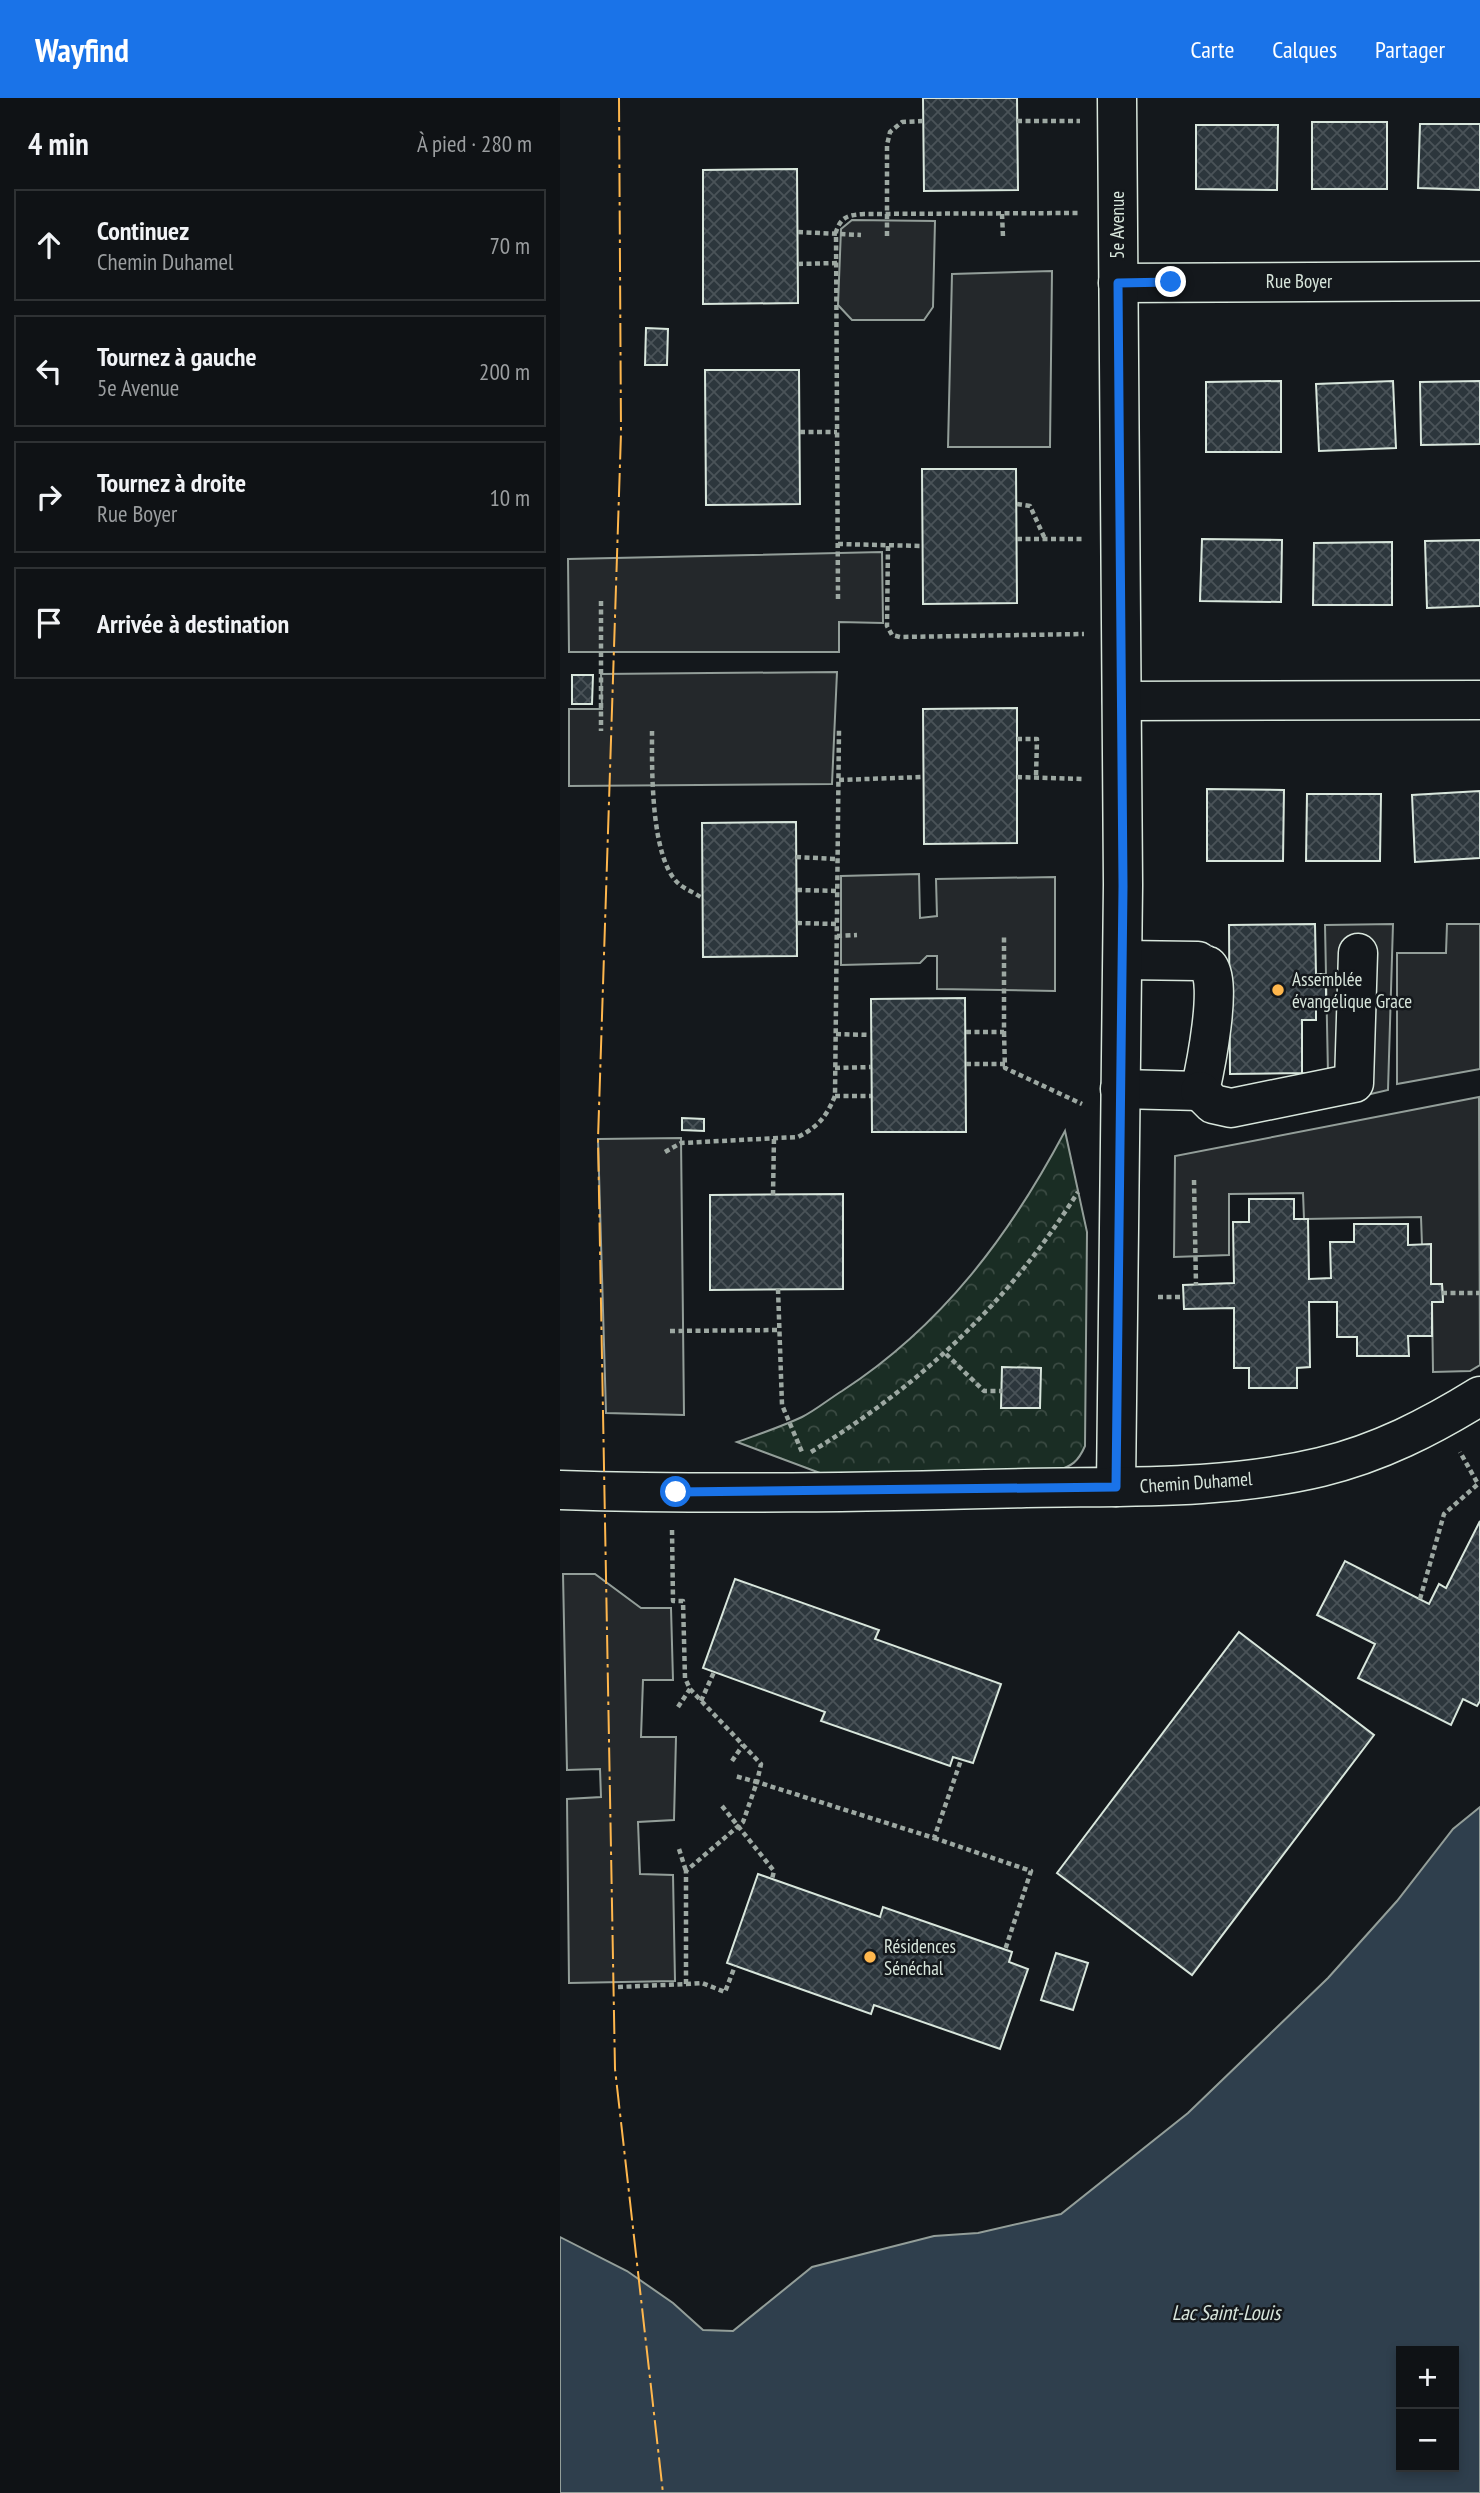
<!DOCTYPE html>
<html lang="fr">
<meta charset="utf-8">
<style>
body{margin:0;font-family:"PT Sans Narrow",sans-serif;background:#181b1e;color:#f1f3f6}
.controls{position:absolute;right:21px;bottom:21px;display:grid;overflow:hidden;border-radius:0px;box-shadow:0 4px 10px #0003}
.controls button{width:63px;height:63px;display:grid;place-items:center;padding:0;border:0;border-bottom:2px solid #2f3234;background:#0f1215;color:#f1f3f6;font:35px sans-serif}
.stop{position:absolute;width:21px;height:21px;margin:-16px;border:5px solid #1a73e8;border-radius:50%;background:#fff}
.stop.end{background:#1a73e8;border-color:#fff;box-shadow:0 2px 7px #0008}
.list{margin:0;padding:0;list-style:none}
h2{display:flex;justify-content:space-between;align-items:center;height:91px;margin:0;padding:0 28px;font-size:30px}
h2 small{font-size:23px;font-weight:400;color:#9b9ea0}
.list li{display:grid;grid-template-columns:46px 1fr auto;gap:21px;align-items:center;box-sizing:border-box;height:112px;margin:0 14px 14px;padding:0 14px;border:2px solid #2f3234;border-radius:0px}
.list b{display:block;font-size:26px;white-space:nowrap}
.list p{margin:0;font-size:23px;white-space:nowrap;color:#9b9ea0}
.list em{font-size:23px;font-style:normal;color:#9b9ea0}
.icon{flex:none;width:38px;height:38px;fill:none;stroke:currentColor;stroke-width:2;stroke-linecap:round;stroke-linejoin:round}
.map{position:relative;flex:none;width:920px;height:2395px;overflow:hidden}
header{display:flex;align-items:center;gap:42px;box-sizing:border-box;height:98px;padding:0 35px;background:#1a73e8;color:#fff}
header strong{font-size:33px}
nav{display:flex;gap:38px;margin-inline-start:auto;font-size:24px}
main{display:flex}
aside{flex:1;background:#0f1215}
.map>svg:first-child{display:block}
</style>
<header>
<strong>Wayfind</strong>
<nav><a>Carte</a><a>Calques</a><a>Partager</a></nav>
</header>
<main>
<aside>
<h2>4 min<small>À pied · 280 m</small></h2>
<ul class="list">
<li><svg class="icon" aria-label="ahead" viewBox="0 0 24 24"><path d="M12 20V5M6 11l6-6 6 6"/></svg><div><b>Continuez</b><p>Chemin Duhamel</p></div><em>70 m</em></li>
<li><svg class="icon" aria-label="left" viewBox="0 0 24 24"><path d="M17 20v-9H6M10 6l-5 5 5 5"/></svg><div><b>Tournez à gauche</b><p>5e Avenue</p></div><em>200 m</em></li>
<li><svg class="icon" aria-label="right" viewBox="0 0 24 24"><path d="M7 20v-9h11M14 6l5 5-5 5"/></svg><div><b>Tournez à droite</b><p>Rue Boyer</p></div><em>10 m</em></li>
<li><svg class="icon" aria-label="arrive" viewBox="0 0 24 24"><path d="M6 21V4h12l-3 4 3 4H6"/></svg><div><b>Arrivée à destination</b></div></li>
</ul>
</aside>
<div class="map">
<svg width="920" height="2395" viewBox="0 0 920 2395">
<defs>
<pattern id="forest-crowns" width="20" height="18" patternUnits="userSpaceOnUse" patternTransform="scale(1.75)"><rect width="20" height="18" fill="#1a2d24"/><path d="M2 6a3 3 0 1 1 6 0M12 15a3 3 0 1 1 6 0" fill="none" stroke="#3b4b43"/></pattern>
<pattern id="building-cross-hatch" width="8" height="8" patternUnits="userSpaceOnUse" patternTransform="scale(1.75)"><rect width="8" height="8" fill="#2c363c"/><path d="M0 0l8 8M0 8l8-8" fill="none" stroke="#4a5358"/></pattern>
</defs>
<rect width="100%" height="100%" fill="#14181c"/>
<path fill="url(#forest-crowns)" stroke="#939e99" stroke-width="2" d="M505,1033L527,1134L525,1348C518,1364 512,1368 496,1373L260,1375L177,1344C199,1336 221,1329 242,1319C256,1312 269,1301 282,1293C382,1228 450,1137 505,1033Z"/>
<g fill="#24282b" stroke="#939e99" stroke-width="2">
<polygon points="292,122 375,123 373,209 364,222 292,222 278,207 281,131"/>
<polygon points="492,173 490,349 388,349 392,176"/>
<polygon points="322,454 323,525 279,524 279,554 9,554 8,461"/>
<polygon points="277,574 272,686 9,688 9,611 42,611 41,576"/>
<polygon points="359,776 360,820 377,818 376,781 495,779 495,893 377,891 377,858 367,858 360,865 281,867 281,778"/>
<polygon points="833,826 828,992 751,1010 742,975 768,976 765,827"/>
<polygon points="887,826 920,826 920,971 837,986 837,855 886,855"/>
<polygon points="919,999 920,1267 910,1273 873,1274 872,1204 883,1204 882,1186 871,1186 871,1147 862,1147 861,1119 744,1121 743,1095 669,1096 669,1157 614,1159 615,1058"/>
<polygon points="121,1040 124,1317 46,1315 38,1041"/>
<polygon points="3,1476 35,1476 81,1510 111,1510 113,1582 83,1582 81,1639 116,1639 114,1722 78,1724 80,1776 113,1777 115,1883 9,1885 7,1701 41,1699 40,1671 7,1672"/>
</g>
<path fill="#2f3f4d" stroke="#939e99" stroke-width="2" fill-rule="evenodd" d="M920,1709V2395H0V2139L67,2173L113,2205L143,2232L173,2233L252,2169L374,2138L418,2135L501,2116L628,2015L768,1880L837,1803L893,1731ZM841,2253H894V2369H841Z"/>
<g fill="url(#building-cross-hatch)" stroke="#d8e6dc" stroke-width="2">
<polygon points="363,0 457,0 458,92 364,93"/>
<rect x="752" y="24" width="75" height="67"/>
<polygon points="860,26 920,26 920,92 858,90"/>
<polygon points="636,27 718,27 717,92 636,91"/>
<polygon points="237,71 238,205 143,206 143,72"/>
<polygon points="86,230 108,231 107,267 85,267"/>
<polygon points="145,272 239,272 240,406 146,407"/>
<polygon points="721,283 721,354 646,354 646,284"/>
<polygon points="833,283 836,350 759,353 756,286"/>
<polygon points="920,283 920,346 861,347 860,284"/>
<polygon points="362,371 456,371 457,505 363,506"/>
<polygon points="642,441 722,442 721,504 640,503"/>
<polygon points="920,442 920,508 867,510 865,443"/>
<polygon points="832,444 832,507 753,507 754,445"/>
<polygon points="12,577 33,577 32,606 12,606"/>
<polygon points="457,610 457,745 364,746 363,611"/>
<polygon points="647,691 724,692 723,763 647,763"/>
<polygon points="920,693 920,760 855,764 852,697"/>
<polygon points="747,696 821,696 820,763 746,763"/>
<polygon points="236,724 237,858 143,859 142,725"/>
<polygon points="755,826 756,876 766,876 766,909 756,909 756,922 742,922 742,975 670,976 669,827"/>
<polygon points="405,900 406,1034 312,1034 311,901"/>
<polygon points="122,1020 144,1021 144,1033 122,1032"/>
<polygon points="283,1096 283,1191 150,1192 150,1097"/>
<polygon points="689,1101 734,1101 734,1121 748,1121 749,1181 771,1180 770,1144 794,1144 794,1126 848,1126 848,1147 871,1146 871,1186 882,1186 883,1204 872,1204 872,1238 848,1238 849,1258 797,1258 797,1239 777,1239 777,1204 749,1204 750,1269 737,1270 737,1290 689,1290 689,1270 674,1270 674,1210 624,1211 623,1187 674,1185 673,1124 689,1124"/>
<polygon points="442,1269 481,1270 480,1310 441,1310"/>
<polygon points="920,1423 920,1603 917,1608 903,1601 891,1627 798,1580 815,1546 757,1517 785,1463 869,1506 879,1486 886,1490"/>
<polygon points="175,1481 319,1532 315,1541 441,1586 413,1665 393,1659 390,1668 261,1623 265,1614 143,1570"/>
<polygon points="679,1534 814,1637 632,1877 497,1775"/>
<polygon points="198,1776 320,1819 323,1809 452,1854 449,1864 468,1871 440,1951 314,1907 311,1916 167,1865"/>
<polygon points="496,1855 528,1865 513,1912 481,1902"/>
</g>
<g fill="none" stroke-linecap="round" stroke-linejoin="round">
<g stroke="#d8e6dc" stroke-width="41">
<g id="minor">
<polyline points="558,185 920,183"/>
<polyline points="562,603 920,602"/>
<path d="M560,991L640,993C645,971 663,884 648,868C647,868 639,864 638,863L563,862"/>
<polyline points="640,993 653,1006 671,1010 794,985 798,855"/>
<polyline points="556,1389 563,787 557,0"/>
<path d="M0,1392C155,1397 311,1394 466,1390C564,1388 665,1392 761,1369C819,1355 870,1329 920,1298"/>
</g>
</g>
<g stroke="#9da8a2" stroke-width="4.5" stroke-dasharray="5 3.5" stroke-linecap="butt">
<polyline points="457,23 520,23"/>
<polyline points="442,116 443,139"/>
<polyline points="238,134 301,137"/>
<polyline points="327,138 327,47 330,34 342,24 363,23"/>
<polyline points="238,166 277,165"/>
<polyline points="240,334 277,334"/>
<polyline points="457,406 470,408 485,441"/>
<polyline points="457,441 522,441"/>
<polyline points="278,446 362,448"/>
<polyline points="328,448 327,528 332,537 340,539 524,536"/>
<path d="M278,501L276,134C281,118 289,117 304,116L518,115"/>
<polyline points="41,503 41,633"/>
<path d="M92,633C92,669 90,761 119,786C125,791 135,795 142,800"/>
<polyline points="457,641 477,641 476,679"/>
<polyline points="457,679 523,681"/>
<polyline points="279,682 363,679"/>
<polyline points="236,759 277,761"/>
<polyline points="237,792 278,793"/>
<polyline points="237,825 277,826"/>
<polyline points="277,838 297,837"/>
<polyline points="406,934 444,934 444,838"/>
<polyline points="444,934 445,970 522,1006"/>
<polyline points="276,936 311,937"/>
<polyline points="406,966 445,966"/>
<polyline points="275,970 311,969"/>
<polyline points="275,998 311,998"/>
<path d="M105,1054L121,1045L238,1039C259,1028 266,1019 275,998L279,631"/>
<polyline points="634,1082 636,1187"/>
<polyline points="213,1097 214,1039"/>
<polyline points="218,1191 222,1307 242,1354"/>
<polyline points="882,1195 920,1195"/>
<polyline points="598,1199 623,1199"/>
<polyline points="110,1233 218,1232"/>
<polyline points="386,1256 424,1293 442,1293"/>
<path d="M251,1354C363,1285 448,1205 518,1094"/>
<polyline points="112,1432 113,1503 123,1503 125,1580 130,1591 201,1666 197,1684 374,1740 401,1662"/>
<polyline points="860,1501 884,1416 918,1386 900,1354"/>
<polyline points="141,1603 154,1574"/>
<polyline points="118,1609 130,1591"/>
<polyline points="172,1663 183,1647"/>
<polyline points="162,1708 214,1773 212,1781"/>
<polyline points="374,1740 471,1773 445,1852"/>
<polyline points="119,1751 126,1773"/>
<polyline points="126,1886 142,1885 165,1894 175,1868"/>
<polyline points="58,1889 126,1886 126,1773 183,1724 197,1684 175,1678"/>
</g>
<use href="#minor" stroke="#14181c" stroke-width="38"/>
<polyline stroke="#ffb74d" stroke-width="2" stroke-dasharray="24 5 3.5 5" stroke-linecap="butt" points="59,0 61,335 38,1041 55,1971 103,2395"/>
</g>
<g fill="none" stroke-linecap="round" stroke-linejoin="round">
<polyline stroke="#1a73e8" stroke-width="9" points="116,1394 556,1389 563,788 558,185 611,184"/>
</g>
<g fill="#ffb74d" stroke="#14181c" stroke-width="2.5">
<circle cx="718" cy="892" r="7"/>
<circle cx="310" cy="1859" r="7"/>
</g>
<g text-anchor="middle" stroke-width="5" stroke-linejoin="round" paint-order="stroke">
<g font-size="19" fill="#d8e6dc" stroke="#14181c">
<text transform="translate(557 127) rotate(-90)" y="7">5e Avenue</text>
<text x="739" y="190">Rue Boyer</text>
<text transform="translate(636 1384) rotate(-4)" y="7">Chemin Duhamel</text>
</g>
<g font-size="19" fill="#d8e6dc" stroke="#14181c" text-anchor="start">
<text x="732" y="888">Assemblée<tspan x="732" dy="22">évangélique Grace</tspan></text>
<text x="324" y="1855">Résidences<tspan x="324" dy="22">Sénéchal</tspan></text>
</g>
<g font-size="21" font-style="italic" fill="#d8e6dc" stroke="#14181c">
<text x="666" y="2222">Lac Saint-Louis</text>
</g>
</g>
</svg>
<div class="controls">
<button>+</button>
<button>−</button>
</div>
<div class="stop" style="left:116px;top:1394px"></div>
<div class="stop end" style="left:611px;top:184px"></div>
</div>
</main>
